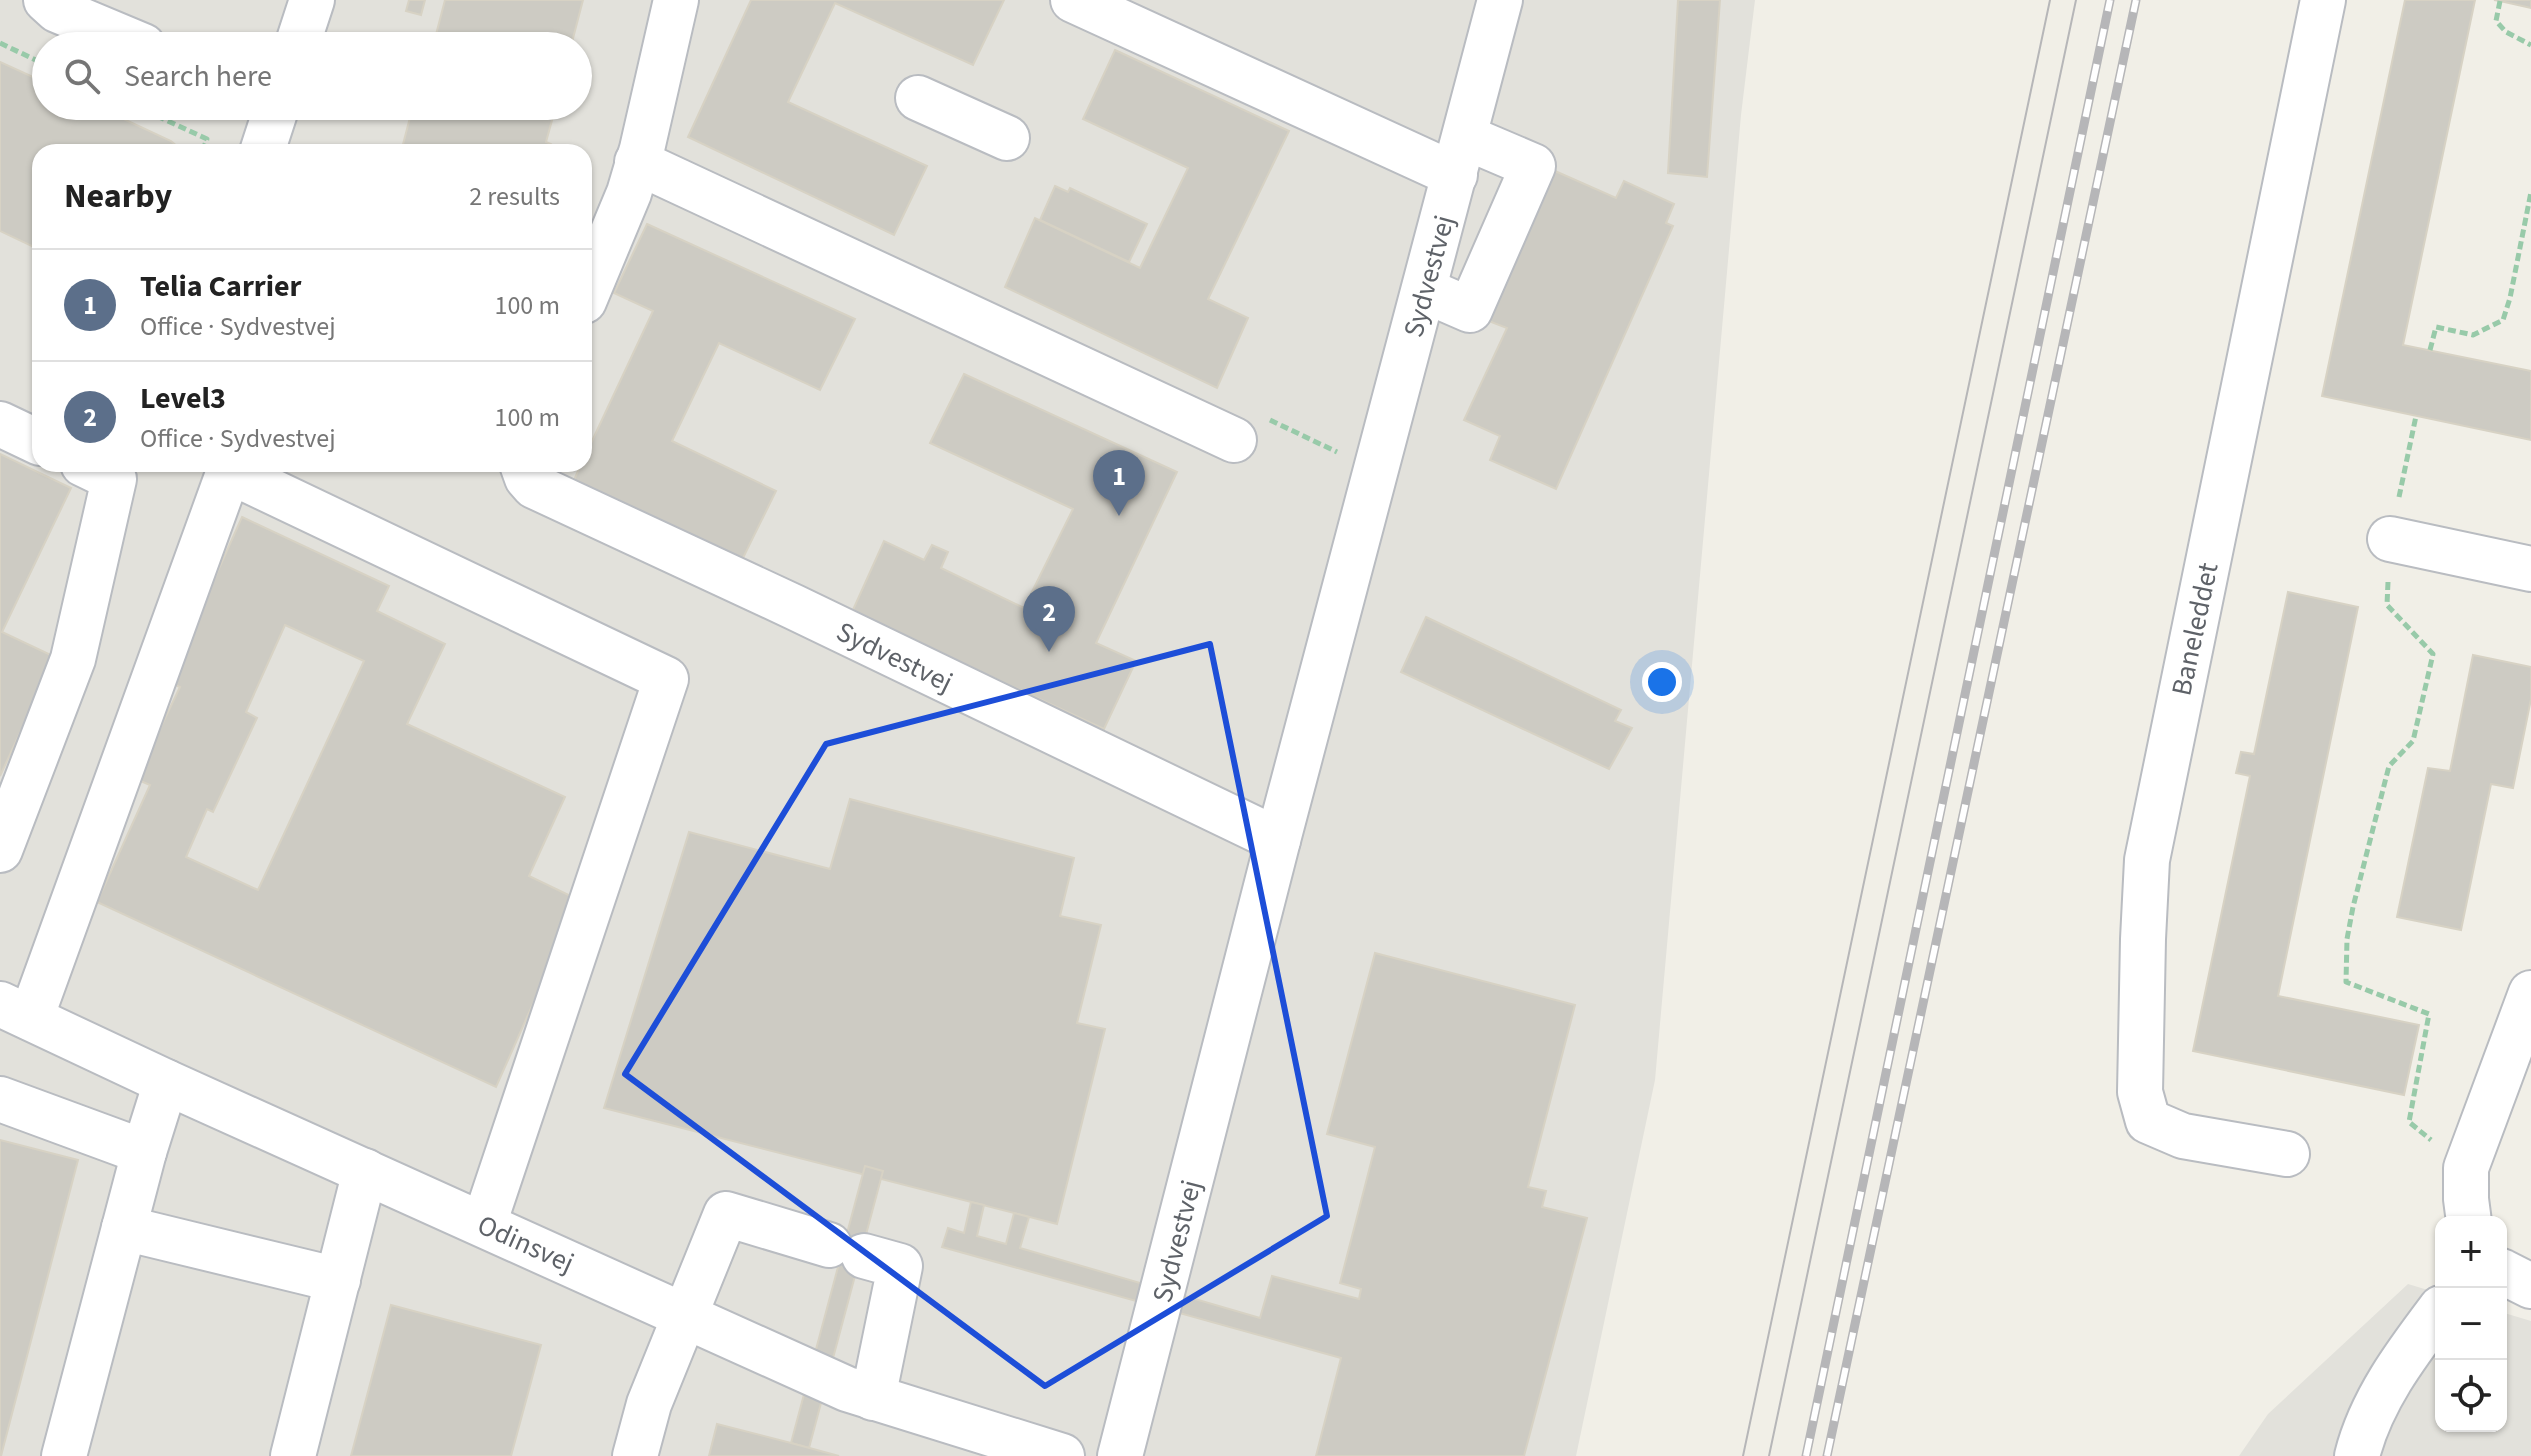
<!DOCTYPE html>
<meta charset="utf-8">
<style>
body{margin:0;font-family:"Source Sans 3",sans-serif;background:#f2f2f2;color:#222}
.controls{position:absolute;right:24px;bottom:24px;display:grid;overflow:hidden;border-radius:16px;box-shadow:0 2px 6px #0004}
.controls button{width:72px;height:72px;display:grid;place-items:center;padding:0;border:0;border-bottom:2px solid #e0e0e0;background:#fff;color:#222;font:40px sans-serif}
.you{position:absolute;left:1662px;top:682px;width:28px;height:28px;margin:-20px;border:6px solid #fff;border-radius:50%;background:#1a73e8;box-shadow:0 0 0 12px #1a73e833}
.badge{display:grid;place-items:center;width:52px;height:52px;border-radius:50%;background:#fa3e24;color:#fff;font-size:26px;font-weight:700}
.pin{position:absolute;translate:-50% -66px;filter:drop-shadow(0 2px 4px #0008)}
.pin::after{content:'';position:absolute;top:42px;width:28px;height:24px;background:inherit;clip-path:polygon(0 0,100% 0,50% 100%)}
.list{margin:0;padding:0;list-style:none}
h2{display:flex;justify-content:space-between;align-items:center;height:104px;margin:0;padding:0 32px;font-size:34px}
h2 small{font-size:26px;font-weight:400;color:#767676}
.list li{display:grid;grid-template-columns:52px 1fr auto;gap:24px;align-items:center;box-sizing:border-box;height:112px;padding:0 32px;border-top:2px solid #e0e0e0}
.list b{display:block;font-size:30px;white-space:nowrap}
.list p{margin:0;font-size:26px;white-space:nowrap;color:#767676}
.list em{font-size:26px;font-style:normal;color:#767676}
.icon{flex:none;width:44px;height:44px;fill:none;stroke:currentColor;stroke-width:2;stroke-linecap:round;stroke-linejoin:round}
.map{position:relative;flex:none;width:2531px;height:1456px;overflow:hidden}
.search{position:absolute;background:#fff;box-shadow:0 2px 6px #0004;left:32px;top:32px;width:560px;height:88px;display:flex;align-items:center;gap:20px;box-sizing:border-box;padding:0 28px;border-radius:44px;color:#767676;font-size:30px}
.panel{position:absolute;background:#fff;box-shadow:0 2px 6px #0004;left:32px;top:144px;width:560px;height:328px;border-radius:24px}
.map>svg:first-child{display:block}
</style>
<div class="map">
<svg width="2531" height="1456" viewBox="0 0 2531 1456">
<rect width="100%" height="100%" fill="#f1efe7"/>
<g fill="#e2e1db" fill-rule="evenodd">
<path d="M0,0H1755L1741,115L1655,1080L1576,1456H0ZM46,46H578V106H46ZM40,152H584V464H40Z"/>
<polygon points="2408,1284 2441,1294 2441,1426 2501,1426 2501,1312 2531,1321 2531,1456 2239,1456 2268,1414"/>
</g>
<g fill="#cdcbc3" stroke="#d7d2c4" stroke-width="2" fill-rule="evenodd">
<polygon points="409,0 425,0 421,15 406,11"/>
<polygon points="445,0 583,0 571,46 433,46"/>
<polygon points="751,0 1004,0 973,65 835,3 788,102 927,166 894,235 688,137"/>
<polygon points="1678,0 1720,0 1707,177 1668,173"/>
<polygon points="2405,0 2475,0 2403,345 2531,371 2531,440 2322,396"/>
<polygon points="2494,0 2531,0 2531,8 2500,1"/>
<polygon points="1115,50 1289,131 1208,299 1248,318 1217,388 1005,287 1035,218 1140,268 1188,168 1083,119"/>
<polygon points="0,62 46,83 46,106 96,106 171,141 184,152 40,152 40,250 0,231"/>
<polygon points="413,106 556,106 546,142 551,144 549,152 401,152"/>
<polygon points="1555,171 1616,198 1624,181 1674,204 1666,223 1673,226 1556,489 1490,460 1500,436 1464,420 1507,328 1486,320"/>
<polygon points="1055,186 1068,192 1070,188 1147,224 1129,262 1040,220"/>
<polygon points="647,224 855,319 820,390 719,343 672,441 776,491 742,560 574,480 581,464 584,464 584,458 653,311 614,293"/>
<polygon points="964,374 1177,472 1096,643 1136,661 1104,729 852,612 884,541 924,560 932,545 948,552 941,568 1024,608 1073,509 930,443"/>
<polygon points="0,454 71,488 2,632 55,657 0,776"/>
<path d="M242,517L389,586L377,611L445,644L407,724L565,797L529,876L579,900L496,1087L97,902L150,785L136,779L180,687L168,682ZM285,625L364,661L258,890L186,857L207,809L213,812L257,718L246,712Z"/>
<polygon points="2288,592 2358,607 2278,996 2419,1025 2404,1095 2193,1051 2250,776 2236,773 2241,752 2254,754"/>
<polygon points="1426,617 1621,710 1615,721 1632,728 1609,769 1401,672"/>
<polygon points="2473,655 2531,667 2531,699 2513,788 2491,784 2461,930 2397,917 2428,768 2450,771"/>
<polygon points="850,799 1074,858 1060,916 1101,925 1077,1023 1105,1029 1057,1224 604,1108 689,832 830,869"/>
<polygon points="1375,953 1575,1005 1528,1187 1546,1191 1542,1207 1587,1218 1524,1456 1316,1456 1341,1358 942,1247 948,1228 964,1233 971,1202 984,1205 977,1236 1006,1244 1014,1213 1029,1217 1020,1248 1260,1318 1272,1276 1359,1299 1361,1289 1340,1283 1375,1147 1327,1134"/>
<polygon points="0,1140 78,1160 1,1456 0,1456"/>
<polygon points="865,1166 883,1171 809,1448 791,1443"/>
<polygon points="391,1305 541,1345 511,1456 351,1456"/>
<polygon points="717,1424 791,1443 839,1456 709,1456"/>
</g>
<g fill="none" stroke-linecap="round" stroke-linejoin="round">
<g stroke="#b9bcc1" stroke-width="48">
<g id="minor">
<polyline points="46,0 57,10 143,46"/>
<polyline points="1073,0 1455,175"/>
<polyline points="297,46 312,0"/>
<polyline points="918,98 1007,138"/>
<polyline points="262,152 277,106"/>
<polyline points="637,162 1234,440"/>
<polyline points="1424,290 1470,310 1533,166 1465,137"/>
<polyline points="584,301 629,193 642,149 676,0"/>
<polyline points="0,424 40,443"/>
<polyline points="522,464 527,478 534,486 794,607 1278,840"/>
<polyline points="2390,539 2531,569"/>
<polyline points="0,850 73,659 114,479 83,464"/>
<polyline points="0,1004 166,1082 847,1389 1062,1456"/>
<polyline points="31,1018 229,471 666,679 484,1224"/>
<polyline points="0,1099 144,1152 166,1082"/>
<polyline points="2287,1154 2183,1136 2148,1121 2140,1092 2143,939 2147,860 2323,0"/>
<polyline points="2469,1222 2466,1199 2466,1168 2531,993"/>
<polyline points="124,1228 338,1280"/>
<polyline points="864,1256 900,1266 873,1398"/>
<polyline points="2501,1271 2531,1286"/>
<polyline points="64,1456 144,1152"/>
<polyline points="293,1456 365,1171"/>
<polyline points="635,1456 649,1404 726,1214 829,1245"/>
<polyline points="1120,1456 1278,840 1500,0"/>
<path d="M2357,1456C2371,1400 2407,1353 2441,1308"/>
</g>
</g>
<g stroke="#98caa9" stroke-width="5" stroke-dasharray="8 4" stroke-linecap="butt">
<polyline points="2500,1 2496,21 2506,32 2531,45"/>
<polyline points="0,43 46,65"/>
<polyline points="135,106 207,139 202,152"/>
<polyline points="2430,350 2436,327 2473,335 2503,320 2510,298 2531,192"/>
<polyline points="1270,420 1337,452"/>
<polyline points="2399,497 2416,416"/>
<polyline points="2388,582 2387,605 2433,654 2413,741 2389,766 2353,907 2347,939 2346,982 2429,1014 2409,1122 2431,1140"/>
</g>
<use href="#minor" stroke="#fff" stroke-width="44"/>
<g stroke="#b6b6b8" stroke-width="2">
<polyline points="1743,1456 2050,0"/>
<polyline points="1769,1456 2076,0"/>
</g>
<g stroke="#b6b6b8" stroke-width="9">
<g id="rail">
<polyline points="1806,1456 2110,0"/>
<polyline points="1827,1456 2136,0"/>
</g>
</g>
<use href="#rail" stroke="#fff" stroke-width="6" stroke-dasharray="18" stroke-linecap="butt"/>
</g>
<path fill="none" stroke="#1d4ed8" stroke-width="6" stroke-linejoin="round" d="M1210,644L1327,1216L1045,1386L625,1074L826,744Z"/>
<g text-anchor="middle" stroke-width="6" stroke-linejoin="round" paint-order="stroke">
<g font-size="28" fill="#5e6268" stroke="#fff">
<text transform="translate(1428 276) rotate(-75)" y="10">Sydvestvej</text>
<text transform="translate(2194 629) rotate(-78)" y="10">Baneleddet</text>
<text transform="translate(895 656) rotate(26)" y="10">Sydvestvej</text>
<text transform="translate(1176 1241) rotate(-76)" y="10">Sydvestvej</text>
<text transform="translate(526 1243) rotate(24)" y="10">Odinsvej</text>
</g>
</g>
</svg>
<div class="controls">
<button>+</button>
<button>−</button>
<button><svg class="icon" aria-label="locate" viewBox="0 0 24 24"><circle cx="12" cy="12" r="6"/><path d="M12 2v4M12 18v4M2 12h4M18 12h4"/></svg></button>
</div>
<div class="you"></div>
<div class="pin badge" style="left:1119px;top:516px;background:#5c6f8a">1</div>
<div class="pin badge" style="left:1049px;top:652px;background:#5c6f8a">2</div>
<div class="search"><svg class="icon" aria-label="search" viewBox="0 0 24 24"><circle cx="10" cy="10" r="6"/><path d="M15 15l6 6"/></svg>Search here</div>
<section class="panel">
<h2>Nearby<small>2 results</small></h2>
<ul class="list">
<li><span class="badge" style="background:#5c6f8a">1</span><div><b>Telia Carrier</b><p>Office · Sydvestvej</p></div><em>100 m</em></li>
<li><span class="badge" style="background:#5c6f8a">2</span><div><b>Level3</b><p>Office · Sydvestvej</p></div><em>100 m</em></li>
</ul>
</section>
</div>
